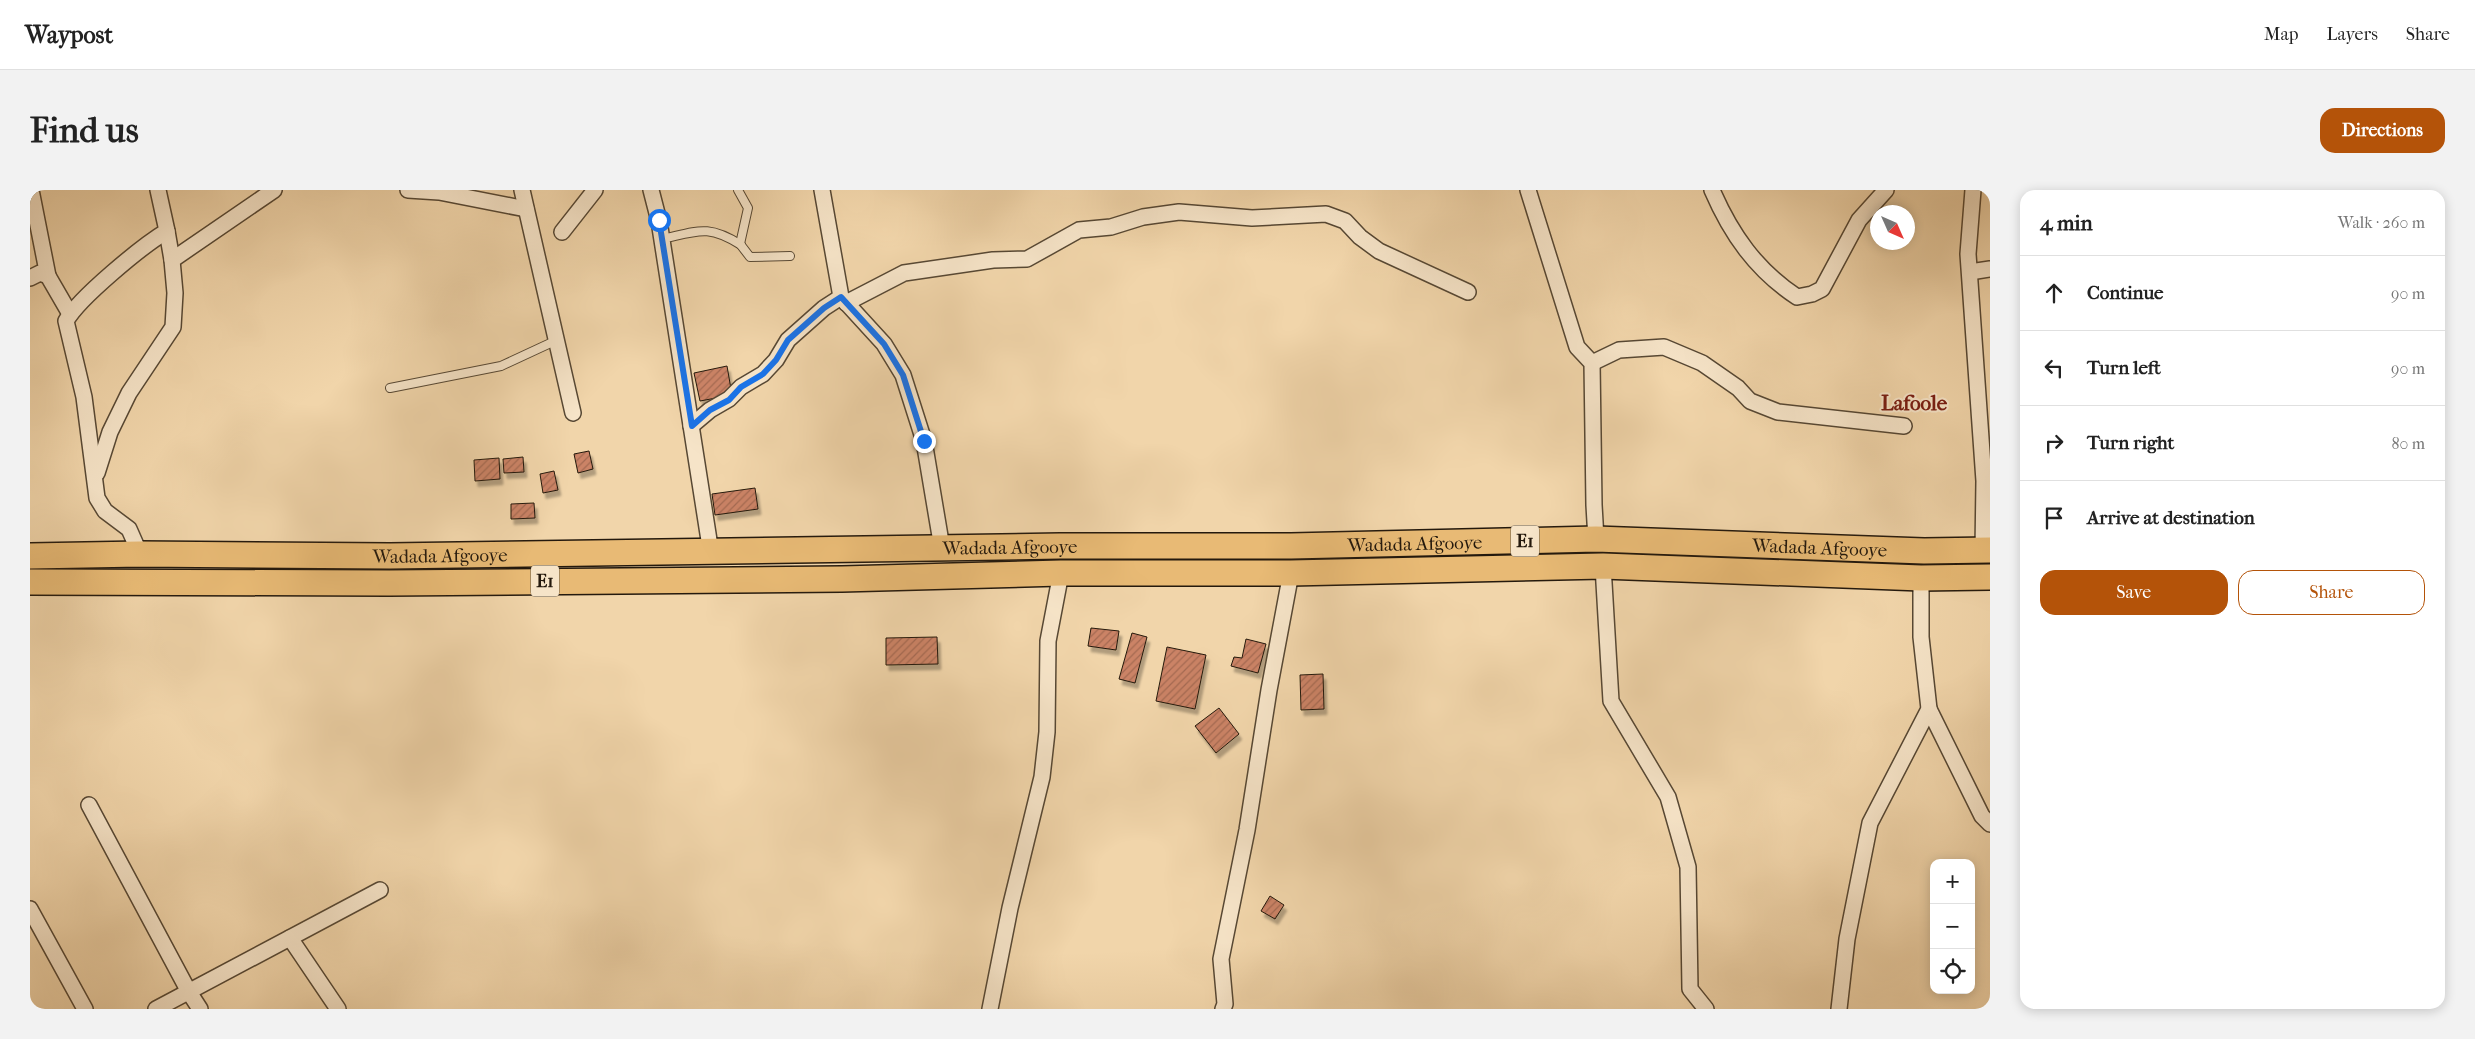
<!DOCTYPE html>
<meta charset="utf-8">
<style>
body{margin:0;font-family:"IM FELL French Canon",serif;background:#f2f2f2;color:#222}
.controls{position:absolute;right:15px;bottom:15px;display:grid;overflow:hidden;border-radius:10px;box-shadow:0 2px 12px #0003}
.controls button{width:45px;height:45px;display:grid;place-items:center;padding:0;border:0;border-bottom:1px solid #e0e0e0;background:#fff;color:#222;font:25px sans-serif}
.compass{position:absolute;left:1840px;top:15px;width:45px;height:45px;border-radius:50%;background:#fff;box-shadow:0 2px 12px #0003;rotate:135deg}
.stop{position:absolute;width:15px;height:15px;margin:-11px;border:4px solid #1a73e8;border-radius:50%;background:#fff}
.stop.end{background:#1a73e8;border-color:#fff;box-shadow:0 1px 5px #0008}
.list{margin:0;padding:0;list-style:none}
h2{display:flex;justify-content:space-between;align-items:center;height:65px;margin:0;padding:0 20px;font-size:21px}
h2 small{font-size:16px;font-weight:400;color:#767676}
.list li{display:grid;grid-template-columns:32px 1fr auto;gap:15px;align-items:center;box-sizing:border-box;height:75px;padding:0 20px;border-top:1px solid #e0e0e0}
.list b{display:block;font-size:19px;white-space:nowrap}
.list em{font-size:16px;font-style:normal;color:#767676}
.actions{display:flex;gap:10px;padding:15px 20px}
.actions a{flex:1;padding:11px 0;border:1px solid #b45309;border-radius:15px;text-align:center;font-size:18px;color:#b45309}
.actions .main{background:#b45309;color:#fff}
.icon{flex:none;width:28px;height:28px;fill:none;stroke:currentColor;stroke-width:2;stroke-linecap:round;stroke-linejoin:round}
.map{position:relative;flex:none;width:1960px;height:819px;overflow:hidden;border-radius:15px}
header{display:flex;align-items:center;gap:30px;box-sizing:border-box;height:70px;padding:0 25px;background:#fff;border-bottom:1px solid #e0e0e0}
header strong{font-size:24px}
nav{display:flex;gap:28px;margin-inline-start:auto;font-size:18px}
.intro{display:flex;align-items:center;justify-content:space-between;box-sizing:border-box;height:120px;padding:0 30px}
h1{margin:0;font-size:35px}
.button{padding:12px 22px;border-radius:15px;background:#b45309;color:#fff;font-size:18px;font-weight:700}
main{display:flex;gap:30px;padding:0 30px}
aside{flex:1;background:#fff;border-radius:15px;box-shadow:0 2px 12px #0003}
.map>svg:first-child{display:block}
</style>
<header>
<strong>Waypost</strong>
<nav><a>Map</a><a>Layers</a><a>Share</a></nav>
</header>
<div class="intro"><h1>Find us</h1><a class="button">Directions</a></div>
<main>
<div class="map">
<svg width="1960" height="819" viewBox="0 0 1960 819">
<defs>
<pattern id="building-hatch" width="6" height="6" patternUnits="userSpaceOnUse" patternTransform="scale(1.25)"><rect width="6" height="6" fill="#cb8366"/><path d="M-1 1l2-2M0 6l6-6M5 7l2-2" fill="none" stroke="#a56a52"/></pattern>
<filter id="shadow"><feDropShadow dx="3" dy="5.5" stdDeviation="1" flood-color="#0004"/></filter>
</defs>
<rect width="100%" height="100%" fill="#f1d5aa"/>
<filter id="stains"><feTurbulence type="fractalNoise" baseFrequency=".004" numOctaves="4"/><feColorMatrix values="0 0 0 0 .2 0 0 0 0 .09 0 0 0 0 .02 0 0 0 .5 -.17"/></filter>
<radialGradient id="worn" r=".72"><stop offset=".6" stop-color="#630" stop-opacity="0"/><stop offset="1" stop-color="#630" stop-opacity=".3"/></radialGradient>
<g fill="url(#building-hatch)" stroke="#24190d" filter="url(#shadow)">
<polygon points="697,176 702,205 670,211 664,183"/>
<polygon points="559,261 563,279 548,283 544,264"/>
<polygon points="493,267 494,282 474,283 473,269"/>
<polygon points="469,268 470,289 445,291 444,270"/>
<polygon points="524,281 528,300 513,303 510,284"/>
<polygon points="725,298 728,319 685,325 682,304"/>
<polygon points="504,313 505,328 481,329 481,314"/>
<polygon points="1061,438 1089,441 1086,460 1058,456"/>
<polygon points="1102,443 1117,447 1105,493 1089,489"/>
<polygon points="907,447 908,474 856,475 856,448"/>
<polygon points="1216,449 1236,454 1228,483 1201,476 1204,467 1212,468"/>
<polygon points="1137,457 1176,465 1165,519 1126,511"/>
<polygon points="1293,484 1294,519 1271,520 1270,485"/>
<polygon points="1189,518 1209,544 1186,563 1165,536"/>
<polygon points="1240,706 1254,715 1245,729 1231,721"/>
</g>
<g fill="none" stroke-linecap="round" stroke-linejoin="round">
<g stroke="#574834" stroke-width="10">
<g id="service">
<polyline points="708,0 718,18 710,54 720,67 760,66"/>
<path d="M632,49C668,41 678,34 711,55"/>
<polyline points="360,198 471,176 527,150"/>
</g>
</g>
<g stroke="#574834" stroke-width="18">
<g id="minor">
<polyline points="1,0 18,86"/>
<polyline points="378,0 409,2 496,19"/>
<polyline points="492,0 543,223"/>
<polyline points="621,0 629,31 681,363"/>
<polyline points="792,0 811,107 854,154 873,185 894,251 912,358"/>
<polyline points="1498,0 1547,157 1562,173 1564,315 1566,349"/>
<path d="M1682,0C1701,44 1726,80 1767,107L1782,104L1792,99L1829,30L1856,0"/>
<polyline points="1943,0 1938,64 1954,291 1953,360"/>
<polyline points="137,41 142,70"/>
<polyline points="532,42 565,0"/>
<polyline points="1940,82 1960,79"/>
<polyline points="0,88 10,83 18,86 40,124"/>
<polyline points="816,113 874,83 963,70 997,69 1049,40 1081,37 1113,27 1149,22 1222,28 1296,24 1315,31 1330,47 1349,61 1438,102"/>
<polyline points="1562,173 1589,160 1634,157 1672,173 1708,198 1720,211 1748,222 1874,236"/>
<polyline points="661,236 680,220 699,209 711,197 733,184 746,170 758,150 794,118 811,107"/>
<polyline points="67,283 80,242 99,203 143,137 145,103 142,70 244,0"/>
<path d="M110,364L99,339L75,321L67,308L54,207L36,131C49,108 112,56 137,41L128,0"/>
<polyline points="1573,376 1581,511 1638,607 1658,677 1660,799 1676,819"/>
<polyline points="1899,519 1952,626 1960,634"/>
<polyline points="59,615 159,802 170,819"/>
<polyline points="0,719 55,819"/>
<polyline points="260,748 308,819"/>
<polyline points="126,819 350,700"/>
<polyline points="960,819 980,718 1012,587 1017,542 1018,451 1031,383"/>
<polyline points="1193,819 1195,814 1191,769 1217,640 1239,500 1261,383"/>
<polyline points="1809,819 1817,749 1840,633 1899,519 1891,447 1891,388"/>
</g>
</g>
<g stroke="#24190d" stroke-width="28">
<g id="trunk">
<path id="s1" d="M0,366L110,364L360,366L1030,356H1261L1566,349L1894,361L1960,360"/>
<polyline points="0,392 359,393 812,389 1031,383 1261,383 1573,376 1891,388 1960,387"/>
</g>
</g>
<use href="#service" stroke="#f6e4c8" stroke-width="8"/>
<use href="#minor" stroke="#f6e4c8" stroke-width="15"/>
<use href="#trunk" stroke="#e8ba75" stroke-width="25"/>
</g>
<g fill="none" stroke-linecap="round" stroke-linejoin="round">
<polyline stroke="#1a73e8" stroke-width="6" points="629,30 662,236 680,220 699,210 711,197 733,184 746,170 758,150 794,118 811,107 854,154 873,185 894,251"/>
</g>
<g text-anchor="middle" stroke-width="4" stroke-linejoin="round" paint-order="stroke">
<g fill="#f6e4c8" stroke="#635645" stroke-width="1">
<rect x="1481" y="335.5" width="28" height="31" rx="4"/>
<rect x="501" y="375.5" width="28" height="31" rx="4"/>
</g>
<g font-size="18" font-weight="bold" fill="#24190d">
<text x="1495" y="357">E1</text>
<text x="515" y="397">E1</text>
</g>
<g font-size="19" fill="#24190d" stroke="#f6e4c8">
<text dy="7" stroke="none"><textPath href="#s1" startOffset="1385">Wadada Afgooye</textPath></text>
<text dy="7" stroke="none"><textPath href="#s1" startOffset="980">Wadada Afgooye</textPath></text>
<text dy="7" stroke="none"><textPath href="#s1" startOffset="1790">Wadada Afgooye</textPath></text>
<text dy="7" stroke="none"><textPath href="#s1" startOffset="410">Wadada Afgooye</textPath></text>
</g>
<g font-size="21" font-weight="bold" fill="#7a1f14" stroke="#f6e4c8">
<text x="1884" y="220">Lafoole</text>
</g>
</g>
<rect width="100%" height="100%" filter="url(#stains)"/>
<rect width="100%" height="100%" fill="url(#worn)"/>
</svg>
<div class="controls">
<button>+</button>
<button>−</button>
<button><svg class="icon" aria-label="locate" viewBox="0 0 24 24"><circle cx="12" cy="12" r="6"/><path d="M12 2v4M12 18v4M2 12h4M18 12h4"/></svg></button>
</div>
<svg class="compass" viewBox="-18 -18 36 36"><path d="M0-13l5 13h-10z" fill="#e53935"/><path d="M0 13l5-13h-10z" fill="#767676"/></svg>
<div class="stop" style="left:629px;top:30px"></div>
<div class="stop end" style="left:894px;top:251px"></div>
</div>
<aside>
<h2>4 min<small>Walk · 260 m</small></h2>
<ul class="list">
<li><svg class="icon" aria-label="ahead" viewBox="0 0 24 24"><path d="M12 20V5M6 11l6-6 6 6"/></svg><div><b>Continue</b></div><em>90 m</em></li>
<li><svg class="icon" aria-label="left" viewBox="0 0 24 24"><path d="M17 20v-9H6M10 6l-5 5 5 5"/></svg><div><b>Turn left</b></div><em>90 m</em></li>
<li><svg class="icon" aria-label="right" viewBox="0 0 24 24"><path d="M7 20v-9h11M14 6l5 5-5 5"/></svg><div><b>Turn right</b></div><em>80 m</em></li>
<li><svg class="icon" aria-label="arrive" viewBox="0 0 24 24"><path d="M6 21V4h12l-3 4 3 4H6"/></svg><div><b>Arrive at destination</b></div></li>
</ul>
<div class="actions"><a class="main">Save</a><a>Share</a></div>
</aside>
</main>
